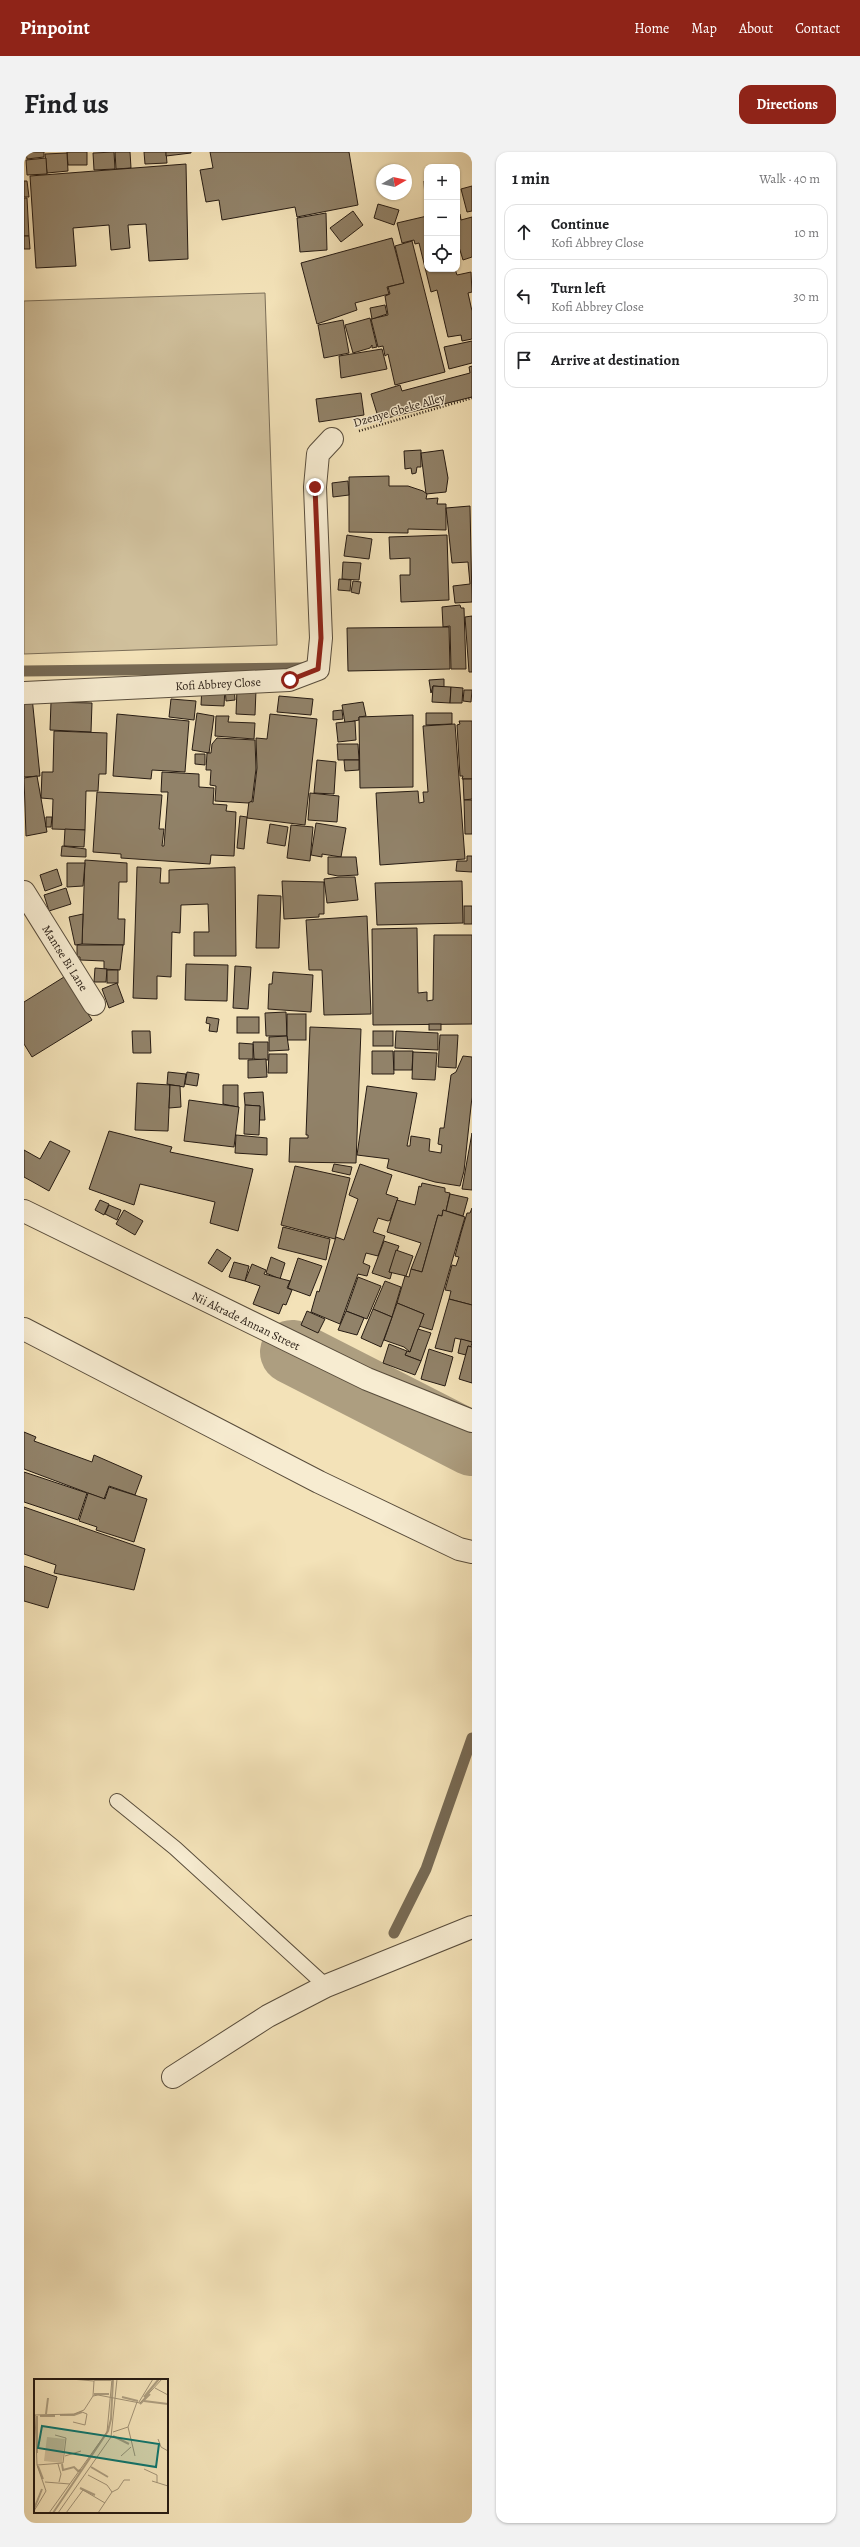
<!DOCTYPE html>
<meta charset="utf-8">
<style>
body{margin:0;font-family:Alegreya,serif;background:#f2f2f2;color:#202124}
.controls{position:absolute;right:12px;top:12px;display:grid;overflow:hidden;border-radius:8px;box-shadow:0 1px 3px #0004}
.controls button{width:36px;height:36px;display:grid;place-items:center;padding:0;border:0;border-bottom:1px solid #e0e0e0;background:#fff;color:#202124;font:20px sans-serif}
.compass{position:absolute;left:352px;top:12px;width:36px;height:36px;border-radius:50%;background:#fff;box-shadow:0 1px 3px #0004;rotate:81deg}
.stop{position:absolute;width:12px;height:12px;margin:-9px;border:3px solid #8f2418;border-radius:50%;background:#fff}
.stop.end{background:#8f2418;border-color:#fff;box-shadow:0 1px 4px #0008}
.list{margin:0;padding:0;list-style:none}
h2{display:flex;justify-content:space-between;align-items:center;height:52px;margin:0;padding:0 16px;font-size:17px}
h2 small{font-size:13px;font-weight:400;color:#757577}
.list li{display:grid;grid-template-columns:26px 1fr auto;gap:12px;align-items:center;box-sizing:border-box;height:56px;margin:0 8px 8px;padding:0 8px;border:1px solid #e0e0e0;border-radius:12px}
.list b{display:block;font-size:15px;white-space:nowrap}
.list p{margin:0;font-size:13px;white-space:nowrap;color:#757577}
.list em{font-size:13px;font-style:normal;color:#757577}
.icon{flex:none;width:22px;height:22px;fill:none;stroke:currentColor;stroke-width:2;stroke-linecap:round;stroke-linejoin:round}
.map{position:relative;flex:none;width:448px;height:2371px;overflow:hidden;border-radius:12px}
header{display:flex;align-items:center;gap:24px;box-sizing:border-box;height:56px;padding:0 20px;background:#8f2418;color:#fff}
header strong{font-size:19px}
nav{display:flex;gap:22px;margin-inline-start:auto;font-size:14px}
.intro{display:flex;align-items:center;justify-content:space-between;box-sizing:border-box;height:96px;padding:0 24px}
h1{margin:0;font-size:28px}
.button{padding:10px 18px;border-radius:12px;background:#8f2418;color:#fff;font-size:14px;font-weight:700}
main{display:flex;gap:24px;padding:0 24px}
aside{flex:1;background:#fff;border-radius:12px;box-shadow:0 1px 3px #0004}
.map>svg:first-child{display:block}
</style>
<header>
<strong>Pinpoint</strong>
<nav><a>Home</a><a>Map</a><a>About</a><a>Contact</a></nav>
</header>
<div class="intro"><h1>Find us</h1><a class="button">Directions</a></div>
<main>
<div class="map">
<svg width="448" height="2371" viewBox="0 0 448 2371">
<rect width="100%" height="100%" fill="#f3e2b8"/>
<filter id="stains"><feTurbulence type="fractalNoise" baseFrequency=".005" numOctaves="4"/><feColorMatrix values="0 0 0 0 .2 0 0 0 0 .09 0 0 0 0 .02 0 0 0 .5 -.17"/></filter>
<radialGradient id="worn" r=".72"><stop offset=".6" stop-color="#630" stop-opacity="0"/><stop offset="1" stop-color="#630" stop-opacity=".3"/></radialGradient>
<polygon fill="#d0c09c" stroke="#7b6e58" points="241,141 253,493 0,502 0,149"/>
<g fill="none" stroke-linecap="round" stroke-linejoin="round">
<g stroke="#776a54" stroke-width="11">
<polyline points="0,519 279,516"/>
<polyline points="370,1781 402,1717 448,1586"/>
</g>
<polyline stroke="#ad9e80" stroke-width="64" points="268,1200 448,1292"/>
</g>
<g fill="#918269" stroke="#261b13">
<polygon points="2,0 20,0 20,5 3,7"/>
<polygon points="43,0 63,0 63,13 44,13"/>
<polygon points="90,0 91,17 70,18 69,1"/>
<polygon points="91,0 106,0 107,16 92,17"/>
<polygon points="120,0 142,0 143,11 121,12"/>
<polygon points="142,0 167,0 167,1 142,4"/>
<polygon points="186,0 325,0 334,53 273,65 271,55 198,68 195,48 182,50 176,18 189,16"/>
<polygon points="43,1 44,19 23,21 21,2"/>
<polygon points="22,6 23,22 3,23 2,8"/>
<polygon points="162,12 164,107 125,109 122,72 104,73 106,96 87,98 85,73 49,76 52,114 12,116 6,24"/>
<polygon points="0,29 3,29 5,45 0,45"/>
<polygon points="400,29 403,29 403,47 401,47"/>
<polygon points="448,34 448,59 443,60 437,37"/>
<polygon points="0,46 3,46 5,84 0,84"/>
<polygon points="354,52 375,58 370,73 350,66"/>
<polygon points="329,59 339,73 317,90 306,76"/>
<polygon points="302,61 303,98 276,100 273,66"/>
<polygon points="433,62 436,62 437,68 448,65 448,105 439,108 435,95 433,95"/>
<polygon points="403,64 403,117 431,117 433,123 447,120 448,140 444,141 448,159 448,187 438,189 437,183 424,185 413,138 407,140 395,91 391,92 390,88 378,91 373,71"/>
<polygon points="0,84 5,84 6,97 0,97"/>
<polygon points="368,86 380,131 363,135 365,142 331,151 333,158 293,172 277,111"/>
<polygon points="388,89 421,220 371,233 364,202 361,204 359,194 354,195 347,167 364,163 361,144 366,142 364,135 380,131 371,94"/>
<polygon points="361,153 363,162 348,167 346,156"/>
<polygon points="346,166 353,195 348,196 348,193 346,196 329,201 321,173"/>
<polygon points="319,168 325,201 300,206 294,173"/>
<polygon points="448,189 448,211 425,217 420,195"/>
<polygon points="358,197 363,217 317,226 315,204"/>
<polygon points="448,214 448,245 355,268 347,242 376,233 378,239 446,221 445,215"/>
<polygon points="337,241 340,263 295,270 292,247"/>
<polygon points="397,298 397,315 393,315 392,321 388,322 387,316 381,317 380,299"/>
<polygon points="419,298 424,326 422,340 402,342 397,301"/>
<polygon points="365,324 365,334 384,334 399,339 403,342 402,347 414,346 413,352 422,352 422,378 384,377 384,381 325,380 325,325"/>
<polygon points="324,329 325,343 309,345 308,331"/>
<polygon points="446,354 448,450 431,451 429,434 446,432 444,410 428,411 422,356"/>
<polygon points="323,383 348,387 345,407 320,404"/>
<polygon points="423,383 425,448 377,450 376,423 386,423 386,406 366,407 365,385"/>
<polygon points="319,410 337,411 335,428 318,427"/>
<polygon points="315,427 327,428 326,439 314,438"/>
<polygon points="329,429 337,430 335,442 327,440"/>
<polygon points="436,453 437,456 440,456 442,517 427,517 426,474 419,475 418,455"/>
<polygon points="448,464 448,520 445,520 441,465"/>
<polygon points="425,475 426,517 324,519 323,476"/>
<polygon points="420,527 420,535 409,534 407,541 405,528"/>
<polygon points="178,534 201,536 200,554 177,553"/>
<polygon points="210,534 211,548 202,549 201,535"/>
<polygon points="409,534 427,535 426,551 408,550"/>
<polygon points="427,535 439,536 438,551 426,551"/>
<polygon points="213,537 232,538 231,563 212,562"/>
<polygon points="440,538 448,538 447,550 439,549"/>
<polygon points="255,544 289,547 287,563 253,560"/>
<polygon points="8,545 16,624 0,625 0,546"/>
<polygon points="147,547 172,549 170,568 145,565"/>
<polygon points="27,550 68,551 67,580 26,578"/>
<polygon points="339,550 342,564 335,565 335,568 321,571 318,553"/>
<polygon points="318,558 319,567 309,568 309,559"/>
<polygon points="173,561 190,564 185,601 168,598"/>
<polygon points="402,561 428,561 428,572 402,573"/>
<polygon points="93,562 165,569 161,620 128,618 127,627 89,624"/>
<polygon points="246,562 293,567 281,673 223,666 225,649 229,650 233,616 232,586 243,587"/>
<polygon points="389,563 389,635 336,636 335,565"/>
<polygon points="192,564 205,564 204,570 231,571 230,587 191,584"/>
<polygon points="331,569 332,588 314,590 312,571"/>
<polygon points="435,569 448,569 448,627 438,627 439,624 436,624 433,573 436,572"/>
<polygon points="431,572 441,707 356,713 352,641 394,639 395,651 400,650 399,640 404,640 399,574"/>
<polygon points="30,579 83,581 82,622 75,622 74,639 62,639 61,678 28,677 29,647 17,646 18,620 29,620"/>
<polygon points="193,586 231,588 232,617 228,649 224,651 191,649 192,634 186,633 187,618 182,618 183,601 187,601 188,592"/>
<polygon points="313,592 334,592 335,608 314,608"/>
<polygon points="171,602 181,602 181,613 171,612"/>
<polygon points="293,608 312,610 310,642 290,641"/>
<polygon points="320,608 335,608 335,618 321,619"/>
<polygon points="138,620 175,622 175,635 190,636 189,652 203,653 202,659 212,660 210,704 187,703 186,712 97,706 97,702 69,700 73,640 138,643 135,677 140,677 138,694 140,694 144,640 137,640"/>
<polygon points="13,624 23,680 2,684 0,626"/>
<polygon points="439,627 448,627 448,647 440,648"/>
<polygon points="286,641 315,644 313,670 284,668"/>
<polygon points="440,648 448,648 448,682 441,682"/>
<polygon points="216,664 223,665 220,697 213,696"/>
<polygon points="22,665 28,665 27,675 22,675"/>
<polygon points="292,671 322,676 317,705 298,702 298,705 287,703"/>
<polygon points="246,672 264,675 261,694 243,691"/>
<polygon points="267,673 289,675 286,709 263,706"/>
<polygon points="41,677 61,678 60,695 40,694"/>
<polygon points="38,694 62,697 62,705 37,704"/>
<polygon points="443,704 448,704 448,720 432,719 433,709 443,709"/>
<polygon points="304,705 332,705 334,723 314,724 304,722"/>
<polygon points="61,708 103,711 103,730 95,730 94,767 101,767 100,793 58,792"/>
<polygon points="43,711 61,711 59,734 43,735"/>
<polygon points="113,715 137,716 136,731 145,731 145,718 211,715 212,804 170,804 170,780 185,780 184,752 157,753 156,781 148,780 147,825 133,824 133,847 109,846"/>
<polygon points="33,717 38,733 21,739 16,723"/>
<polygon points="316,725 331,725 334,748 303,751 300,727"/>
<polygon points="258,729 300,730 300,762 295,762 295,765 260,767"/>
<polygon points="438,729 439,771 353,773 351,731"/>
<polygon points="42,736 47,752 25,759 20,743"/>
<polygon points="234,743 257,744 255,796 232,796"/>
<rect x="440" y="754" width="8" height="18"/>
<polygon points="59,762 58,792 51,793 45,765"/>
<polygon points="343,764 347,862 300,863 298,818 285,818 282,768"/>
<polygon points="393,776 394,841 403,840 403,849 409,848 410,783 448,783 448,872 349,873 348,777"/>
<polygon points="53,793 99,793 96,818 80,817 80,809 56,808 56,805 53,805"/>
<polygon points="162,812 204,813 203,849 161,848"/>
<polygon points="211,814 227,815 224,857 209,856"/>
<polygon points="71,816 83,817 82,830 70,830"/>
<rect x="83" y="818" width="11" height="13"/>
<polygon points="249,820 289,823 287,860 244,857 245,832 248,832"/>
<polygon points="40,825 68,868 8,905 0,892 0,850"/>
<polygon points="93,831 100,850 85,856 78,837"/>
<polygon points="262,860 263,884 242,884 241,861"/>
<rect x="263" y="862" width="19" height="26"/>
<polygon points="183,865 195,867 193,880 185,879 186,872 182,871"/>
<rect x="213" y="865" width="22" height="16"/>
<rect x="405" y="872" width="12" height="6"/>
<polygon points="286,875 337,877 332,1011 265,1010 266,986 284,986 284,983 282,983"/>
<polygon points="108,879 126,879 127,901 109,901"/>
<rect x="349" y="879" width="20" height="15"/>
<polygon points="372,879 414,881 414,898 371,896"/>
<polygon points="416,883 434,883 432,916 414,915"/>
<polygon points="263,884 265,898 245,899 245,885"/>
<polygon points="229,890 244,890 244,908 230,907"/>
<polygon points="215,891 229,892 229,907 215,907"/>
<polygon points="348,899 369,899 370,922 348,922"/>
<polygon points="370,899 389,899 388,918 370,918"/>
<polygon points="389,900 413,901 411,928 388,927"/>
<polygon points="245,902 263,902 263,921 244,921"/>
<polygon points="439,904 448,905 448,945 440,1019 436,1034 411,1030 363,1016 365,1007 333,1003 343,934 393,941 383,994 386,994 387,984 406,987 405,999 417,1001 418,993 414,992 416,976 420,976 427,923 432,920"/>
<polygon points="242,907 243,925 224,926 224,908"/>
<polygon points="144,920 162,922 160,935 143,932"/>
<polygon points="163,920 175,922 173,934 161,932"/>
<polygon points="113,931 146,933 144,979 111,978"/>
<polygon points="146,933 156,934 157,955 145,956"/>
<polygon points="199,933 214,933 214,955 199,952"/>
<polygon points="239,940 241,968 235,968 236,954 221,953 220,941"/>
<polygon points="165,948 215,955 210,995 160,989"/>
<polygon points="221,953 236,954 235,983 220,982"/>
<polygon points="85,979 148,995 146,1000 229,1017 214,1079 186,1071 191,1050 116,1032 110,1053 65,1037"/>
<polygon points="448,981 448,1038 438,1037"/>
<polygon points="212,983 243,986 243,1003 211,1001"/>
<polygon points="26,989 46,999 25,1039 0,1025 0,998 16,1007"/>
<polygon points="310,1012 328,1015 326,1023 308,1019"/>
<polygon points="336,1012 368,1023 362,1042 374,1046 366,1068 364,1069 354,1066 349,1080 361,1084 354,1104 342,1101 339,1111 346,1114 343,1124 334,1122 316,1172 287,1160 293,1139 295,1140 312,1085 320,1088 334,1047 325,1043"/>
<polygon points="271,1014 326,1026 311,1087 257,1073"/>
<polygon points="398,1031 421,1036 421,1040 426,1041 422,1059 419,1058 418,1064 414,1063 398,1120 387,1117 397,1091 363,1080 373,1048 391,1053 395,1034 397,1035"/>
<polygon points="426,1042 444,1046 439,1064 422,1059"/>
<polygon points="76,1048 85,1052 80,1063 71,1058"/>
<polygon points="85,1053 97,1058 93,1068 81,1062"/>
<polygon points="448,1056 448,1153 425,1147 427,1139 421,1138 428,1113 432,1114 435,1105 431,1104 437,1081 443,1061 446,1061"/>
<polygon points="100,1058 119,1069 111,1083 92,1072"/>
<polygon points="419,1058 441,1065 408,1178 395,1174 400,1162 373,1151 381,1124 385,1125 387,1117 398,1120 414,1063 418,1064"/>
<polygon points="259,1075 306,1087 302,1108 254,1096"/>
<polygon points="360,1089 375,1094 365,1120 368,1120 366,1127 348,1121"/>
<polygon points="193,1097 207,1106 198,1120 184,1111"/>
<polygon points="372,1098 389,1104 382,1124 365,1120"/>
<polygon points="247,1105 261,1111 256,1127 242,1121"/>
<polygon points="274,1106 298,1114 286,1144 264,1136"/>
<polygon points="210,1110 225,1114 221,1129 205,1125"/>
<polygon points="228,1112 242,1118 240,1122 266,1129 263,1136 268,1138 262,1153 259,1152 255,1162 229,1152 236,1134 221,1129"/>
<polygon points="334,1125 357,1134 343,1167 322,1159"/>
<polygon points="361,1129 377,1135 368,1165 349,1157"/>
<polygon points="425,1147 448,1153 448,1190 431,1186 428,1200 411,1196"/>
<polygon points="373,1151 400,1162 386,1200 380,1195 360,1188"/>
<polygon points="349,1157 368,1165 357,1195 337,1186"/>
<polygon points="283,1159 301,1167 294,1181 277,1173"/>
<polygon points="322,1159 340,1166 333,1183 314,1178"/>
<polygon points="394,1177 407,1181 397,1209 381,1203 383,1199 386,1200"/>
<polygon points="437,1187 448,1190 447,1195 444,1194 442,1203 434,1201"/>
<polygon points="365,1192 383,1199 381,1203 397,1209 391,1223 359,1211"/>
<polygon points="444,1194 448,1195 448,1231 435,1227"/>
<polygon points="405,1197 429,1205 421,1234 397,1227"/>
<polygon points="0,1280 12,1285 10,1289 68,1310 70,1303 118,1324 111,1343 85,1334 80,1347 0,1317"/>
<polygon points="0,1320 63,1341 54,1368 0,1350"/>
<polygon points="85,1335 123,1347 110,1390 72,1378 73,1375 55,1369 64,1341 81,1347"/>
<polygon points="0,1355 121,1397 110,1438 30,1421 32,1413 0,1402"/>
<polygon points="0,1414 33,1425 24,1456 0,1449"/>
</g>
<g fill="none" stroke-linecap="round" stroke-linejoin="round">
<g stroke="#594d3c" stroke-width="16">
<polyline id="lane" points="93,1649 151,1696 302,1834"/>
</g>
<g stroke="#594d3c" stroke-width="24">
<g id="street">
<polyline points="0,541 265,528 294,517 297,486 291,335 294,302 308,287"/>
<polyline points="0,740 70,852"/>
<polyline points="0,1059 343,1227 448,1269"/>
<polyline points="0,1177 295,1330 435,1397 448,1400"/>
<polyline points="149,1925 244,1864 302,1834 448,1775"/>
</g>
</g>
<polyline stroke="#261b13" stroke-width="2.5" stroke-dasharray="1 2" stroke-linecap="butt" points="335,279 448,246"/>
<use href="#lane" stroke="#f7ecd1" stroke-width="14"/>
<use href="#street" stroke="#f7ecd1" stroke-width="22"/>
</g>
<g fill="none" stroke-linecap="round" stroke-linejoin="round">
<polyline stroke="#8f2418" stroke-width="5" points="266,528 294,517 297,486 291,335"/>
</g>
<g text-anchor="middle" stroke-width="3" stroke-linejoin="round" paint-order="stroke">
<g font-size="12" fill="#261b13" stroke="#f7ecd1">
<text transform="translate(375 258) rotate(-16)" y="4">Dzenye Gbeke Alley</text>
<text transform="translate(194 532) rotate(-3)" y="4">Kofi Abbrey Close</text>
<text transform="translate(41 806) rotate(58)" y="4">Mantse Bi Lane</text>
<text transform="translate(222 1169) rotate(26)" y="4">Nii Akrade Annan Street</text>
</g>
</g>
<g transform="translate(10 2227)">
<rect width="134" height="134" fill="#f3e2b8"/>
<path d="M13,58L31,60L28,84L10,82Z" fill="#d0c09c"/>
<path fill="none" stroke="#ad9e80" stroke-width="2" d="M60,1H77M60,15H75M88,18L104,22M110,18L125,0M110,22L134,25M106,25L116,15M12,35L14,19M26,36H40L48,33M3,37V74M6,37H21M79,57L95,65M28,85L29,91L40,88L44,92L47,91M4,87L9,100M57,88L74,98M46,109L61,116M0,130L8,110M19,134L74,52L77,40L79,0"/>
<path fill="none" stroke="#a19276" stroke-width="1" d="M37,0L60,2L59,17M121,9L134,16M105,23L119,0M0,36L40,35L50,31L59,17L64,16L106,24L128,0M39,43L51,46L53,35L48,33M79,53L94,48M124,60L127,68L134,72M31,77L47,72M87,77L97,68M101,77L94,48L103,23M24,85L27,95L25,103M3,86L29,84L32,59L21,56M110,90L123,96V104M54,96L73,106L78,113M118,102L134,107M11,103L36,105M0,132L12,112L3,86L1,36M15,134L73,53L78,0M24,134L77,58L83,0M32,134L49,111L71,124M64,134L78,113L84,110L90,101H96"/>
<path fill="#0f766e" fill-opacity="0.15" stroke="#0f766e" stroke-width="2" d="M8,47L125,65L122,88L4,69Z"/>
<rect width="134" height="134" fill="none" stroke="#261b13" stroke-width="2"/>
</g>
<rect width="100%" height="100%" filter="url(#stains)"/>
<rect width="100%" height="100%" fill="url(#worn)"/>
</svg>
<div class="controls">
<button>+</button>
<button>−</button>
<button><svg class="icon" aria-label="locate" viewBox="0 0 24 24"><circle cx="12" cy="12" r="6"/><path d="M12 2v4M12 18v4M2 12h4M18 12h4"/></svg></button>
</div>
<svg class="compass" viewBox="-18 -18 36 36"><path d="M0-13l5 13h-10z" fill="#e53935"/><path d="M0 13l5-13h-10z" fill="#757577"/></svg>
<div class="stop" style="left:266px;top:528px"></div>
<div class="stop end" style="left:291px;top:335px"></div>
</div>
<aside>
<h2>1 min<small>Walk · 40 m</small></h2>
<ul class="list">
<li><svg class="icon" aria-label="ahead" viewBox="0 0 24 24"><path d="M12 20V5M6 11l6-6 6 6"/></svg><div><b>Continue</b><p>Kofi Abbrey Close</p></div><em>10 m</em></li>
<li><svg class="icon" aria-label="left" viewBox="0 0 24 24"><path d="M17 20v-9H6M10 6l-5 5 5 5"/></svg><div><b>Turn left</b><p>Kofi Abbrey Close</p></div><em>30 m</em></li>
<li><svg class="icon" aria-label="arrive" viewBox="0 0 24 24"><path d="M6 21V4h12l-3 4 3 4H6"/></svg><div><b>Arrive at destination</b></div></li>
</ul>
</aside>
</main>
